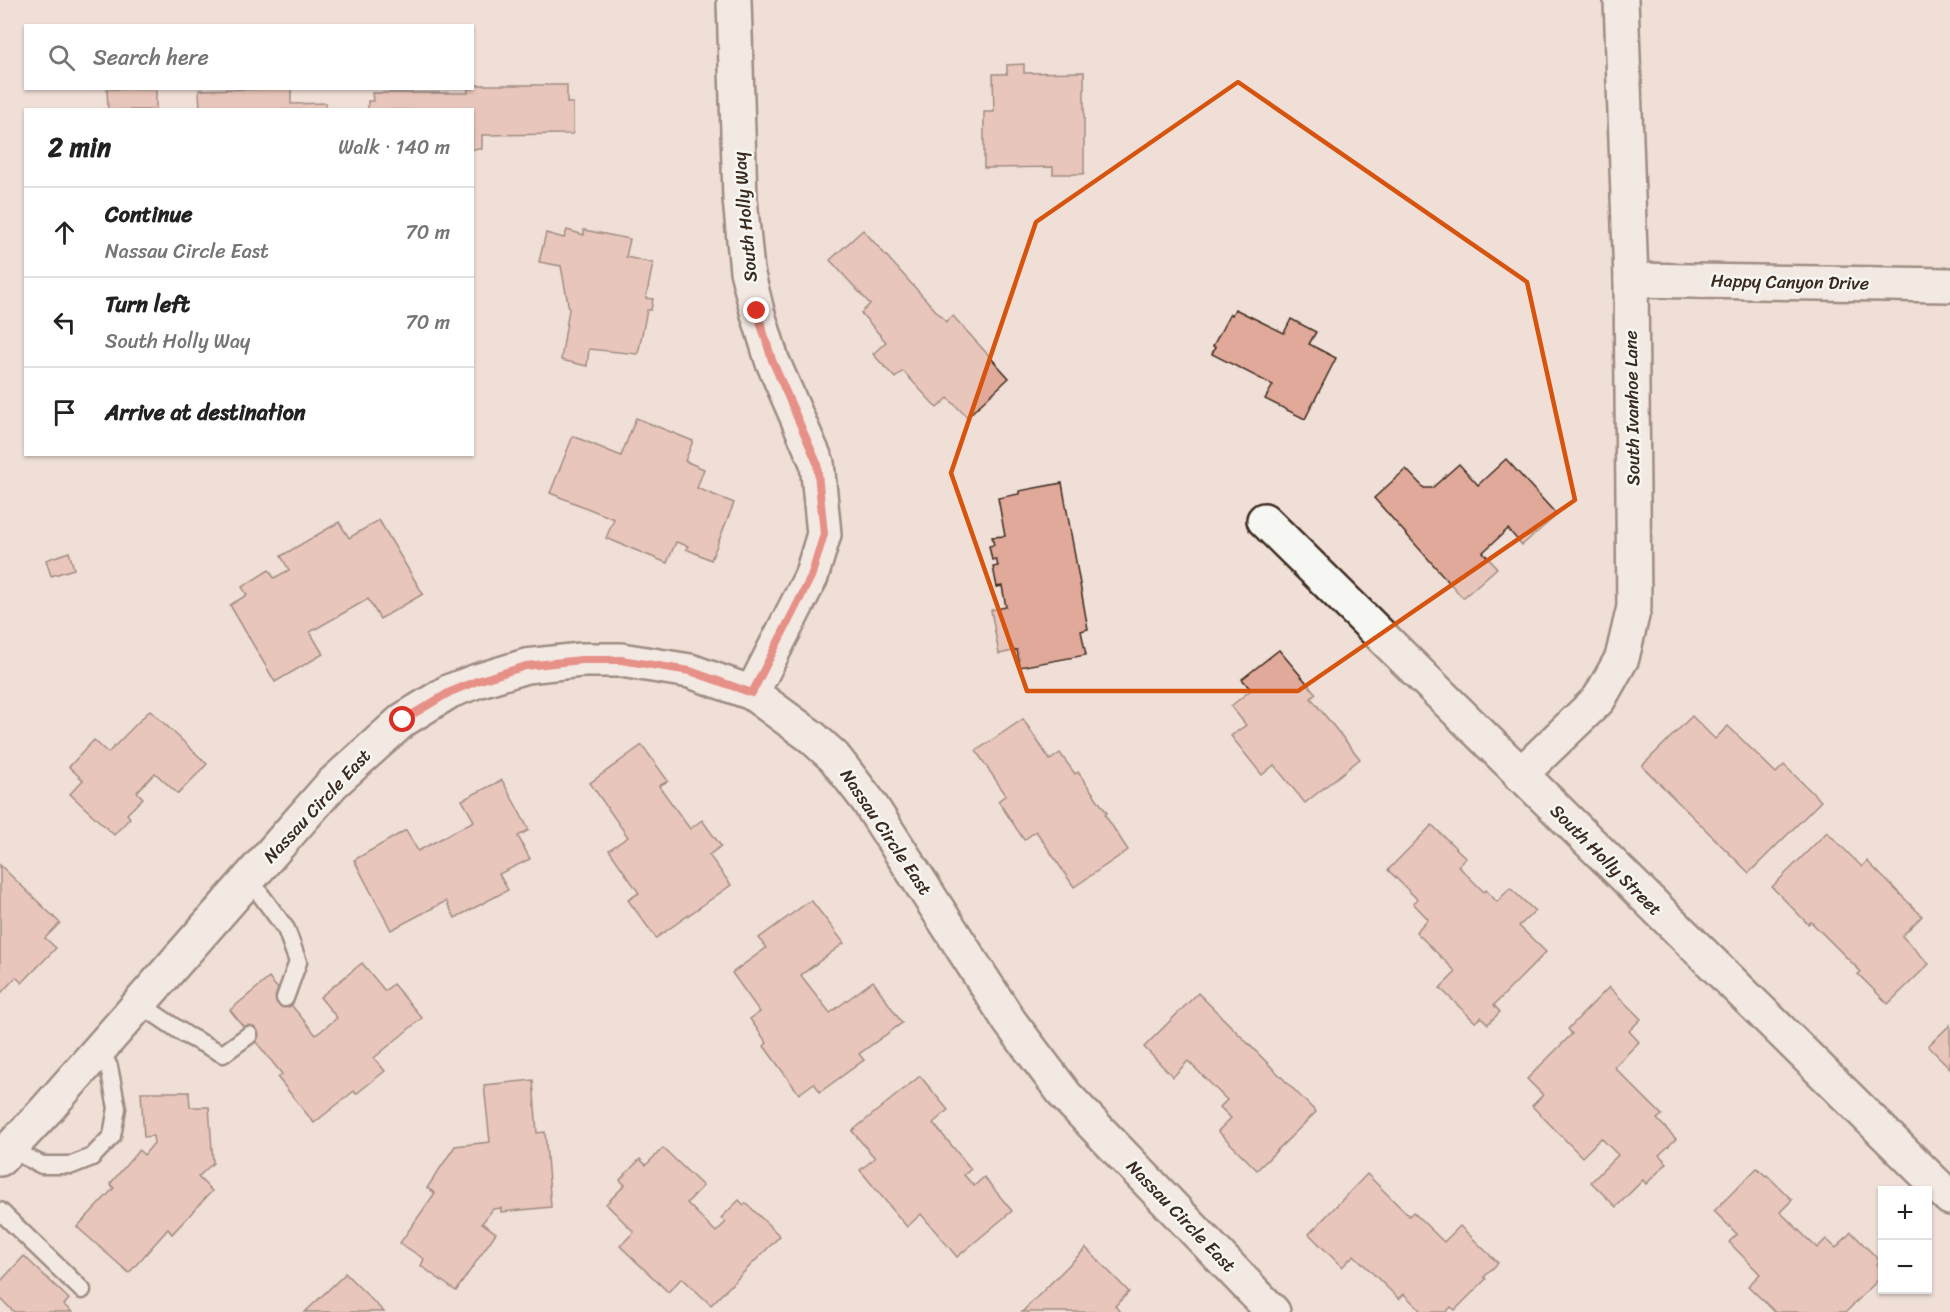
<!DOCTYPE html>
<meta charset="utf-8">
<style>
body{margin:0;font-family:Sriracha,sans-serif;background:#f6f6f6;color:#222}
.controls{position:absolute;right:18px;bottom:18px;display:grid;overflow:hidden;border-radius:0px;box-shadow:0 2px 4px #0004}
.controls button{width:54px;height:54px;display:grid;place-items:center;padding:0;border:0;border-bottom:2px solid #e0e0e0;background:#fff;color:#222;font:30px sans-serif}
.stop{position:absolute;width:18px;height:18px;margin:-14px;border:4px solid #d93025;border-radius:50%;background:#fff}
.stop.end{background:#d93025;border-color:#fff;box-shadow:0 2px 6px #0008}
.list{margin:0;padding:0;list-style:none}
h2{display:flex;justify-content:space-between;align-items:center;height:78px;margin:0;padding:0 24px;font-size:26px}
h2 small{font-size:20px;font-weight:400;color:#767676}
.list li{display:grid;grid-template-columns:39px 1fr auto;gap:18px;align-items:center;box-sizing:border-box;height:90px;padding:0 24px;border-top:2px solid #e0e0e0}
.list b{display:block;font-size:22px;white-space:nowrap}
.list p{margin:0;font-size:20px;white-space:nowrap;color:#767676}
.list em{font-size:20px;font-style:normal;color:#767676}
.icon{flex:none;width:33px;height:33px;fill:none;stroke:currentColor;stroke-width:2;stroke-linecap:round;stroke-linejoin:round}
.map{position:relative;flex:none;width:1950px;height:1312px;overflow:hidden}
.search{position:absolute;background:#fff;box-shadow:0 2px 4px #0004;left:24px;top:24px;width:450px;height:66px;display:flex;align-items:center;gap:15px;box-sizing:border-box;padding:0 21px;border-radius:0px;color:#767676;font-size:22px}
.panel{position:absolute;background:#fff;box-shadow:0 2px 4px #0004;left:24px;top:108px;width:450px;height:348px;border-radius:0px}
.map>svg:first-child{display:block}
</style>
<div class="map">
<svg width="1950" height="1312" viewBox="0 0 1950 1312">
<rect width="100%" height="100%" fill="#f0dfd7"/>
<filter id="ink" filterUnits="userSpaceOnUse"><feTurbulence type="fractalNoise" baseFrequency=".0167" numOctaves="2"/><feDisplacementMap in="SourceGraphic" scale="12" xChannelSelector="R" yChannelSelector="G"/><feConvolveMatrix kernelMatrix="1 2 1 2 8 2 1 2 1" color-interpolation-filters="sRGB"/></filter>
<g filter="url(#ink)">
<g fill="#e1a999" stroke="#3b2a1e" stroke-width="1.5">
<polygon points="1024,64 1024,73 1084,72 1084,174 1053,174 1053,167 984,168 984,112 994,112 993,74 1007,74 1007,65"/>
<polygon points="472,85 567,85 567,103 573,103 573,134 482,135 482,149 472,149 472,110 368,110 368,101 373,101 372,93 468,93 468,88 472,88"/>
<polygon points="156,88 156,110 108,110 107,89"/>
<polygon points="291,88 291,104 326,103 326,110 200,110 199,90"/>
<polygon points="567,230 584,235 584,230 630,239 626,257 653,263 646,298 653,299 651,310 647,310 638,354 589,349 587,366 561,360 569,309 561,266 539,262 546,233 564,238"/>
<polygon points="863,230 946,322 953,316 1009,378 967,417 948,398 937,408 903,371 895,378 873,354 886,342 861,313 870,304 830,260"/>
<polygon points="1235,309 1284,333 1291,319 1316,332 1309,344 1336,358 1305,419 1265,399 1273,385 1212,354 1215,347 1213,346 1230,314 1232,315"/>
<polygon points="636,418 693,441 685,461 704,469 697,488 734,503 711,560 686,549 688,546 676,542 667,563 606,538 614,519 550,493 573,436 621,456"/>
<polygon points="1506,459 1557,515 1522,545 1508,529 1483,552 1497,568 1463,598 1374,498 1406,469 1424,488 1432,488 1459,464 1478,485"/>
<polygon points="1062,483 1088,629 1081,631 1086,655 1020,667 1017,650 999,654 991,610 1006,607 1002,586 997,587 993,567 998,566 996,559 992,560 989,546 994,545 992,537 1005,536 998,498 1019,494 1019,491"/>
<polygon points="379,520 423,594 380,619 368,599 310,632 323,654 275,682 230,605 247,595 242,587 269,570 274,578 289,570 281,556 339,522 349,538"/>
<polygon points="69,552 74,569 51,576 46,560"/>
<polygon points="1279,650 1316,694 1311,698 1360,759 1305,803 1274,765 1262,775 1231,736 1246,725 1231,706 1251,690 1242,679"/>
<polygon points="150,710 207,764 178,794 155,773 137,792 143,798 127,814 130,818 114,835 70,794 83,780 69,767 94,740 108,753"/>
<polygon points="1692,716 1715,739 1728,726 1776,773 1784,765 1821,801 1749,873 1642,766"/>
<polygon points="1023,719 1050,760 1060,753 1075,774 1078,772 1107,813 1105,815 1128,850 1074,887 1036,831 1024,840 998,801 1006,795 976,751"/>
<polygon points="642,745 668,781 659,786 690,829 702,820 721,846 709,855 731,885 656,938 628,900 639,893 609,850 628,837 590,783"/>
<polygon points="502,780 529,830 518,836 530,859 499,874 508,890 455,918 446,901 391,930 354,860 406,830 418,851 474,821 462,800"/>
<polygon points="1432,825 1466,858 1458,866 1484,892 1486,890 1497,902 1510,888 1535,911 1519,926 1546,952 1494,1005 1500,1012 1488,1024 1481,1017 1475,1022 1440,988 1456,972 1416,932 1428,919 1413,903 1417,899 1388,870"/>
<polygon points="1827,832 1862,867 1867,861 1922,916 1902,936 1929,964 1888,1004 1858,974 1861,972 1811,922 1808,924 1772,887"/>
<polygon points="0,865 60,923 45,938 56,948 22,983 16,977 0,994"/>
<polygon points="811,900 844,943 801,975 803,978 830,1013 873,981 902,1023 859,1054 864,1060 820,1092 814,1083 799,1094 764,1046 767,1043 750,1019 760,1012 732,973 766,948 759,938"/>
<polygon points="362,963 385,991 393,984 422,1018 374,1058 385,1071 356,1094 354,1091 314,1123 278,1078 282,1074 230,1010 269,978 316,1035 337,1018 320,997"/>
<polygon points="1609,987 1641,1019 1629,1031 1639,1042 1614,1067 1662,1115 1657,1119 1676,1139 1659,1155 1667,1163 1646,1184 1643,1180 1616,1207 1591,1182 1618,1155 1601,1138 1582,1157 1532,1106 1543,1095 1527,1079 1572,1034 1568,1029"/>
<polygon points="1198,993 1316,1112 1257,1170 1218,1131 1231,1118 1220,1107 1227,1100 1188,1061 1173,1077 1144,1047"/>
<polygon points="1950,1025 1950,1068 1928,1046"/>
<polygon points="920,1076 948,1110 933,1123 971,1169 964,1175 974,1186 984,1177 1012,1211 957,1257 921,1214 907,1227 860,1170 875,1158 852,1131"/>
<polygon points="533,1080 537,1133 545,1132 551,1207 501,1212 501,1208 493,1209 482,1223 496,1233 456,1291 421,1266 424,1259 400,1243 435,1193 427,1188 455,1146 490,1142 484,1085"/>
<polygon points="141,1092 189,1092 190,1107 209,1107 213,1163 198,1177 212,1191 172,1234 168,1229 129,1273 77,1227 114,1188 110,1184 139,1150 144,1155 154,1143 153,1136 144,1137"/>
<polygon points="663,1148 703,1186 687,1203 716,1232 726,1222 721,1218 739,1200 744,1205 746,1203 780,1236 711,1305 682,1278 668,1292 620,1246 634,1232 606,1204 625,1185 620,1180 640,1159 646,1165"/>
<polygon points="1757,1168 1766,1176 1767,1175 1792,1200 1780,1212 1817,1248 1826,1239 1836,1248 1851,1232 1880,1261 1876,1264 1882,1271 1882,1276 1846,1312 1775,1312 1748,1286 1760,1274 1729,1242 1737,1234 1714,1211"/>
<polygon points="1367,1174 1409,1216 1413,1212 1444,1242 1460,1226 1498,1263 1484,1277 1486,1279 1455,1310 1451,1307 1446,1312 1422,1312 1404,1294 1399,1299 1354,1255 1342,1267 1309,1234"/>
<polygon points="1086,1248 1129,1292 1115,1306 1121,1312 1022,1312"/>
<polygon points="24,1256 69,1299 64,1305 72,1312 14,1312 0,1298 0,1282"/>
<polygon points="345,1273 384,1312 305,1312 344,1275"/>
</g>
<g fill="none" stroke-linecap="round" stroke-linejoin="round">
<g stroke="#3b2a1e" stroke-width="21">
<g id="lane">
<polyline points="249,879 286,929 298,962 285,998"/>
<polyline points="140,1004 186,1035 223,1054 249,1035"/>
<polyline points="10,1149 42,1165 72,1165 92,1157 112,1136 117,1108 109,1067 100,1049"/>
<polyline points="0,1211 82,1290"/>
</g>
</g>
<g stroke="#3b2a1e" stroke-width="38">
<g id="street">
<polyline points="734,0 740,199 747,271 757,311 772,360 817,463 824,534 811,577 752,693"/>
<polyline points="1631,280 1950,285"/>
<polyline points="1264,520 1950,1198"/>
<polyline points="1520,775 1599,699 1622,658 1634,607 1631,280 1621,0"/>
<polyline points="0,1159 47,1109 332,784 403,720 450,691 477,681 526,666 581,660 621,660 690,671 752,693 812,737 834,757 868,801 1010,1022 1066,1096 1273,1312"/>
</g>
</g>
<use href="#lane" stroke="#f6f6f2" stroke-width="16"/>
<use href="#street" stroke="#f6f6f2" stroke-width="33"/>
</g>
</g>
<g fill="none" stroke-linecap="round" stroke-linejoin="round" filter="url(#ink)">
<polyline stroke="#d93025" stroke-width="8" points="403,720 450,692 477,681 526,666 581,660 621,660 690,671 752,693 811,577 824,534 817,463 772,360 757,311"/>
</g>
<path d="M0 0H1950V1312H0ZM1238,82L1527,282L1575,500L1298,691H1027L951,473L1036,222Z" fill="#f0dfd7" fill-opacity=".55" fill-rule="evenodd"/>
<path fill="none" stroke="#d7540e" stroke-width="4.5" stroke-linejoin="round" d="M1238,82L1527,282L1575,500L1298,691H1027L951,473L1036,222Z"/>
<g text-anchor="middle" stroke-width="5" stroke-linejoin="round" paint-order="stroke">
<g font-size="18" fill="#3b2a1e" stroke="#f6f6f2">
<text transform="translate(745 217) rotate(-95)" y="6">South Holly Way</text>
<text transform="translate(1790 282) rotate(1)" y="6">Happy Canyon Drive</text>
<text transform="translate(1632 408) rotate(-91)" y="6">South Ivanhoe Lane</text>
<text transform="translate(317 806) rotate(-47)" y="6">Nassau Circle East</text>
<text transform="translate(886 832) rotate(56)" y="6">Nassau Circle East</text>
<text transform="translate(1606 860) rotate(45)" y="6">South Holly Street</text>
<text transform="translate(1181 1216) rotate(46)" y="6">Nassau Circle East</text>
</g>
</g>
</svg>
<div class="controls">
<button>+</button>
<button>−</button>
</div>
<div class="stop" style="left:403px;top:720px"></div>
<div class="stop end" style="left:757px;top:311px"></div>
<div class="search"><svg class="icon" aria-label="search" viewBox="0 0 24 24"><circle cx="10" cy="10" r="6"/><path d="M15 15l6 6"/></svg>Search here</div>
<section class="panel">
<h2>2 min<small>Walk · 140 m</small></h2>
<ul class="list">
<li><svg class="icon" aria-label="ahead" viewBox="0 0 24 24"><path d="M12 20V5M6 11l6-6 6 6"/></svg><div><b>Continue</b><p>Nassau Circle East</p></div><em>70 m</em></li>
<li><svg class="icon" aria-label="left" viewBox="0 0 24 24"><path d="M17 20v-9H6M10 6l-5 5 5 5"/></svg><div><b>Turn left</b><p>South Holly Way</p></div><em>70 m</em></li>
<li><svg class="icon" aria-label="arrive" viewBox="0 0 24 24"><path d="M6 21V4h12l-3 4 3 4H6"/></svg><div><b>Arrive at destination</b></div></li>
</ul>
</section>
</div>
